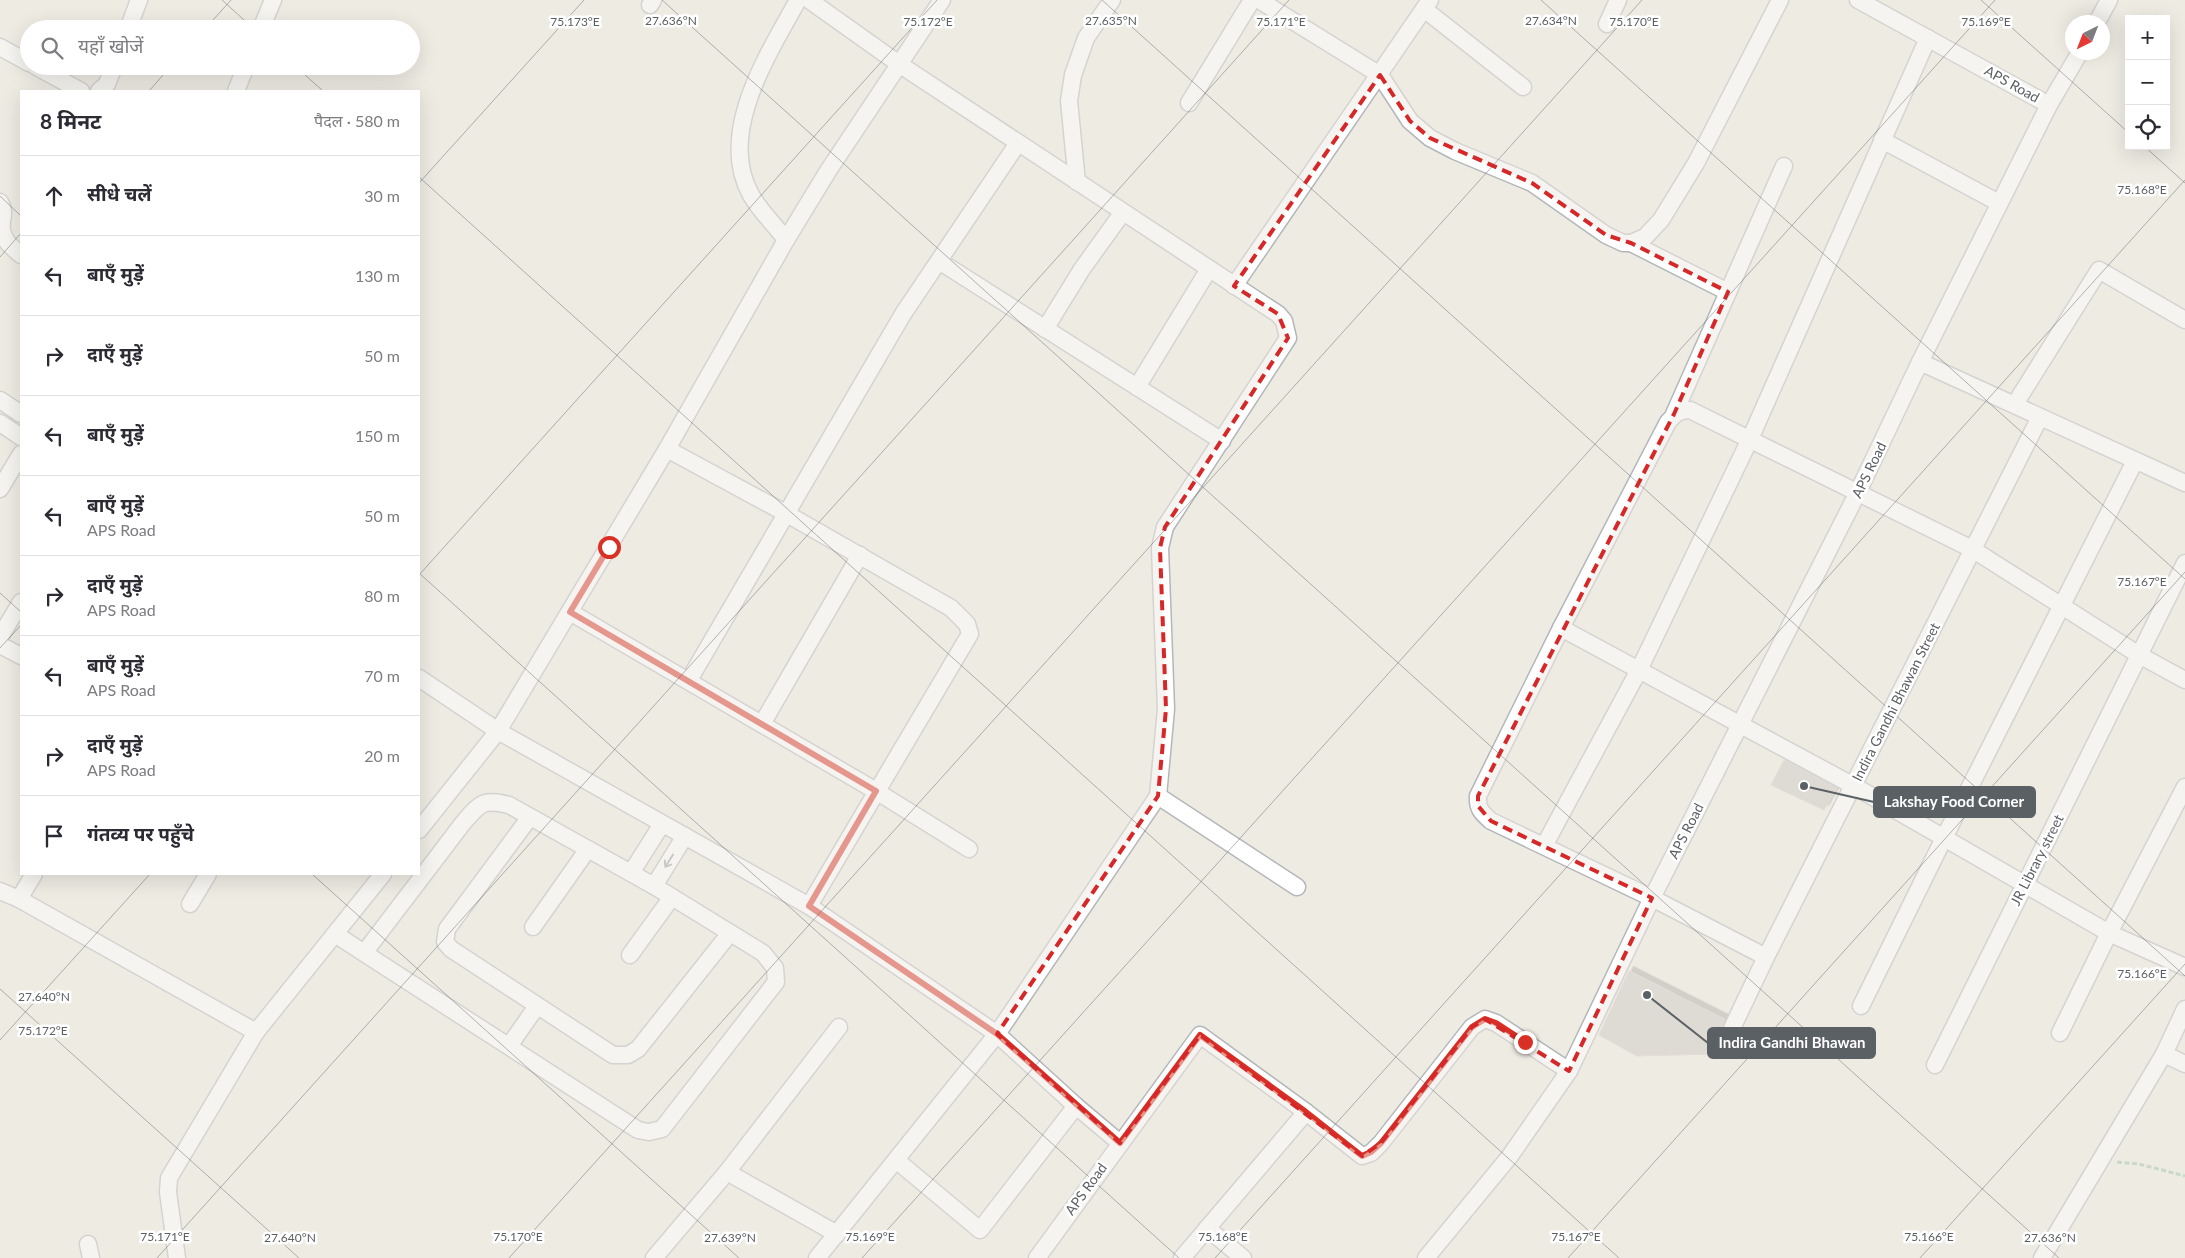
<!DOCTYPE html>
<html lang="hi">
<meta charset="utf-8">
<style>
body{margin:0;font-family:Lato,"Noto Sans Devanagari",sans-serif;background:#f7f7f7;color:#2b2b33}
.controls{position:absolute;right:15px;top:15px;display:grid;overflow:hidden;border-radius:0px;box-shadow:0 5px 20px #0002}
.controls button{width:45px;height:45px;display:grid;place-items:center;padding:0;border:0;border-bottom:1px solid #e1e1e2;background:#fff;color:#2b2b33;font:25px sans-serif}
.compass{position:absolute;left:2065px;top:15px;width:45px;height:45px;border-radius:50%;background:#fff;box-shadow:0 5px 20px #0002;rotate:222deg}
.stop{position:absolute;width:15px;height:15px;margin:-11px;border:4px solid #d93025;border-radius:50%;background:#fff}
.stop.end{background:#d93025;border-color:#fff;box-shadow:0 1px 5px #0008}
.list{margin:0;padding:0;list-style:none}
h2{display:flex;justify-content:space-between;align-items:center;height:65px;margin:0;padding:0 20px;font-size:21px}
h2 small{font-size:16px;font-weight:400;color:#7c7c81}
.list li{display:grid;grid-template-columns:32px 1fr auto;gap:15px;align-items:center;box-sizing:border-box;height:80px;padding:0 20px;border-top:1px solid #e1e1e2}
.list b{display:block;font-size:19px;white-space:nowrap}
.list p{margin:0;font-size:16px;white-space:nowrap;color:#7c7c81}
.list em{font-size:16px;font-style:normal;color:#7c7c81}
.icon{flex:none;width:28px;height:28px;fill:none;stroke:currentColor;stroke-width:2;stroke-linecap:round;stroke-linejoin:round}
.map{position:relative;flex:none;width:2185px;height:1258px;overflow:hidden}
.search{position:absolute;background:#fff;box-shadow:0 5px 20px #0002;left:20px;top:20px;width:400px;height:55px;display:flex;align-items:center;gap:12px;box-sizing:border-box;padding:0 18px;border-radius:28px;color:#7c7c81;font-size:19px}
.panel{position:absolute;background:#fff;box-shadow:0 5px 20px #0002;left:20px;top:90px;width:400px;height:785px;border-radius:0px}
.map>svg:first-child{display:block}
</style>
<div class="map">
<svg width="2185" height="1258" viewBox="0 0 2185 1258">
<defs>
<filter id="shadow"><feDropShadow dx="4.5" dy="-4.5" stdDeviation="0" flood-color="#0004"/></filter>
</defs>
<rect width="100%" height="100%" fill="#eeebe3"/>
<g fill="#cbc7c2" stroke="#d2ccc2" filter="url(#shadow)">
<polygon points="1784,760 1837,787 1824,810 1771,785"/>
<polygon points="1629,971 1724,1019 1713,1054 1637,1056 1599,1035"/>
</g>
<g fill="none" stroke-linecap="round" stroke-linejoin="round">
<g stroke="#b4b7ba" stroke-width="19">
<g id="street">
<polyline points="809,0 899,64 1278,314 1284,321 1288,338 1165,527 1160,548 1166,709 1158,796"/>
<polyline points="1259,0 1380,75 1410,121 1430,138 1455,151 1532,183 1606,235 1623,243 1631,243 1645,237 1661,220 1696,163 1780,0"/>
<polyline points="650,5 653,0"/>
<polyline points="1424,9 1523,87"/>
<polyline points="2097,22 2109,0"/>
<polyline points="1607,24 1618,0"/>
<polyline points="128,29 139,0"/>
<polyline points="261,29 273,0"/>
<polyline points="0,47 29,63"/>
<polyline points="35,66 81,91"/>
<polyline points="99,91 107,84 114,66"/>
<polyline points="236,91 246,66"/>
<polyline points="1189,103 1252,0"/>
<polyline points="2049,105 2080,52"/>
<polyline points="1882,140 1999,203"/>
<polyline points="1077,182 1069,101 1073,75 1086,38 1112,0"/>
<path d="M0,202C7,215 0,218 2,230C4,242 13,248 21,255"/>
<path d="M786,240C775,225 760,211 751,195C716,133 769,53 798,0"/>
<polyline points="1631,243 1728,292"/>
<polyline points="939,261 1222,441"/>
<polyline points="1234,286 1430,0"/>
<polyline points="1045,329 1082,269 1123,212"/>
<polyline points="1920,362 2185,483"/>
<polyline points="1137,387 1209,269"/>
<polyline points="0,400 21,414"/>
<polyline points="2015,404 2099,270 2185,320"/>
<polyline points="1674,414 1784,166"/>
<polyline points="0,423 21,437"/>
<polyline points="667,449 787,514 951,608 967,624 970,634 809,906"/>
<polyline points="0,489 21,454"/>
<polyline points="570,612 876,791 969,849"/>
<polyline points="1561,628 1854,786 2109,933 2185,967"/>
<polyline points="0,637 21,602"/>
<polyline points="0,645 21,656"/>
<polyline points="419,678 498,731 809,906 997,1034 1076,1106"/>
<polyline points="689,680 903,314 1018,143"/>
<polyline points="762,724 860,555"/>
<polyline points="530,817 447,929 445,942 451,949 613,1055 628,1055 638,1049 730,933"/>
<polyline points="419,830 498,731 667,449 786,240 828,171 942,0"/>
<polyline points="1544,846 1639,670 1750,439 1928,38"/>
<polyline points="631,873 662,824"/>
<polyline points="654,886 685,836"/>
<polyline points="0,891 19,899 256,1032"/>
<polyline points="19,899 34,874"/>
<polyline points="190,904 208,874"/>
<polyline points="533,927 588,849"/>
<path d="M335,934L364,953L638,1130L649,1132L662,1129L776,982L775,968L763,953L654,886L509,805C483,799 481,802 463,823L364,953"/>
<polyline points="630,955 672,897"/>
<path d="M1766,957L1652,898L1491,821C1482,813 1477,809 1478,796L1561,628L1668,422C1675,414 1679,410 1690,410L1972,549L2139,655L2185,680"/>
<polyline points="1861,1006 1944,838 2135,461"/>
<polyline points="2185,1009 2164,1054 2185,1064"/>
<polyline points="2060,1033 2109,933 2185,787"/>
<polyline points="1726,1041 1766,957 2040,417"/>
<polyline points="509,1046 537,1006"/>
<polyline points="1935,1065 2185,563"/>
<polyline points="896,1160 980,1230 1076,1106 1120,1143"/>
<polyline points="727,1172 837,1234"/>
<polyline points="1207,1228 1243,1258"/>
<polyline points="88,1244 91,1258"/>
<polyline points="177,1258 168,1192 169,1178 256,1032 383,874"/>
<polyline points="654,1258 727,1172 839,1027"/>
<polyline points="817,1258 997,1034 1158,796 1297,887"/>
<polyline points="1037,1258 1200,1035 1306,1112 1362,1156 1371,1153 1381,1143 1472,1027 1485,1019 1496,1023 1569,1071 1652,898 1857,494 1920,362 2049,105 1858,0"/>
<polyline points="1182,1258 1306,1112"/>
<polyline points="1426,1258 1510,1156 1569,1071"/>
<polyline points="2042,1258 2164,1054"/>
</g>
</g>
<polyline stroke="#99c6a2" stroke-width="3" stroke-dasharray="5 2.5" stroke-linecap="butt" points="2117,1162 2139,1164 2185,1176"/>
<use href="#street" stroke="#fff" stroke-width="16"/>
</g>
<defs><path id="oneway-shaft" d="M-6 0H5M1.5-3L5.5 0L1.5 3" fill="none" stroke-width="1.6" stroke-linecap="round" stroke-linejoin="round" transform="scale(1.25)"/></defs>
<use stroke="#9da0a2" href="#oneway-shaft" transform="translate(669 861) rotate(122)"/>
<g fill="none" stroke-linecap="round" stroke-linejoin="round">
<polyline stroke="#d93025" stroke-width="6" points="609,547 570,612 876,791 809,906 997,1034 1120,1143 1200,1035 1306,1112 1362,1156 1371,1152 1381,1143 1472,1027 1485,1019 1496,1023 1525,1042"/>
</g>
<path d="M0 0H2185V1258H0ZM1380,75L1410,121L1430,138L1532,183L1606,235L1631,243L1728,292L1674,414L1478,796V806L1491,821L1652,898L1569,1071L1485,1019L1472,1027L1381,1143L1362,1156L1200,1035L1120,1143L997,1034L1158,796L1166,709L1160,548L1165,527L1288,338L1278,314L1234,286Z" fill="#eeebe3" fill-opacity=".55" fill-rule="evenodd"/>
<path fill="none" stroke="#d62828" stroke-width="4" stroke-dasharray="10 6" stroke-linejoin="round" d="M1380,75L1410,121L1430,138L1532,183L1606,235L1631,243L1728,292L1674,414L1478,796V806L1491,821L1652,898L1569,1071L1485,1019L1472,1027L1381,1143L1362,1156L1200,1035L1120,1143L997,1034L1158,796L1166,709L1160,548L1165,527L1288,338L1278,314L1234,286Z"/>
<path fill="none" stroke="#5b6064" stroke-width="1" stroke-opacity="0.45" d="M222,0L254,29M662,0L2059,1258M1102,0L2185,976M1541,0L2185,579M1981,0L2129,133M205,29L231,0M295,66L323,91M149,91L171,66M2144,146L2185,183M419,177L1619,1258M419,183L584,0M0,196L21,216M0,257L21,233M419,573L1179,1258M419,575L937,0M0,593L21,612M0,648L21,625M312,874L739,1258M0,989L299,1258M0,1040L150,874M157,1258L1289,0M509,1258L1642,0M862,1258L1995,0M1215,1258L2185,180M1568,1258L2185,572M1920,1258L2185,964"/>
<g text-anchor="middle" stroke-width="5" stroke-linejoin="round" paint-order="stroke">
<g font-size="14" fill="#5b6064" stroke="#fff">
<text transform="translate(2012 84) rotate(29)" y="5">APS Road</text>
<text transform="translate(1869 470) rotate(-64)" y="5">APS Road</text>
<text transform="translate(1896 702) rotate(-63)" y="5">Indira Gandhi Bhawan Street</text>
<text transform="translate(1686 831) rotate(-63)" y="5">APS Road</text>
<text transform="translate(2037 860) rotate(-63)" y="5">JR Library street</text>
<text transform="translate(1086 1189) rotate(-54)" y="5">APS Road</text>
</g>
</g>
<g font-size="12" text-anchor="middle" fill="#5b6064" stroke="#fff" stroke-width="5" stroke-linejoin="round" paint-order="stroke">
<text x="671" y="25">27.636°N</text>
<text x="1111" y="25">27.635°N</text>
<text x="1551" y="25">27.634°N</text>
<text x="575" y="26">75.173°E</text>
<text x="928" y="26">75.172°E</text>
<text x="1281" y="26">75.171°E</text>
<text x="1634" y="26">75.170°E</text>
<text x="1986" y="26">75.169°E</text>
<text x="2142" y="194">75.168°E</text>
<text x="2142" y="586">75.167°E</text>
<text x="2142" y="978">75.166°E</text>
<text x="44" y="1001">27.640°N</text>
<text x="43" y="1035">75.172°E</text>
<text x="165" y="1241">75.171°E</text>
<text x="518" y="1241">75.170°E</text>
<text x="870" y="1241">75.169°E</text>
<text x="1223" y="1241">75.168°E</text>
<text x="1576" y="1241">75.167°E</text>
<text x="1929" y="1241">75.166°E</text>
<text x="290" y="1242">27.640°N</text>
<text x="730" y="1242">27.639°N</text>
<text x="2050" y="1242">27.636°N</text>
</g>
<path fill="none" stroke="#5b6064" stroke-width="2" d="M1804 786L1874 802M1647 995L1708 1043"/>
<g fill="#5b6064" stroke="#fff" stroke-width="2">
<circle cx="1804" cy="786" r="5"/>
<circle cx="1647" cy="995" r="5"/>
</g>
<g fill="#5b6064" stroke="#5b6064" stroke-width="2">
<rect x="1874" y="787" width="161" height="30" rx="5"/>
<rect x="1708" y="1028" width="167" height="30" rx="5"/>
</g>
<g font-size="15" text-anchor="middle" font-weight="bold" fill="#fff">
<text x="1954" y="807">Lakshay Food Corner</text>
<text x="1792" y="1048">Indira Gandhi Bhawan</text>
</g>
</svg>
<div class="controls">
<button>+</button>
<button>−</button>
<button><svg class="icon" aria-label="locate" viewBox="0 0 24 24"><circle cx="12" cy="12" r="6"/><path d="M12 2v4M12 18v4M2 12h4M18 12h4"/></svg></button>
</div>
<svg class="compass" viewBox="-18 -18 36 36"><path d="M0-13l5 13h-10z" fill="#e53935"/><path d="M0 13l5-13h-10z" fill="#7c7c81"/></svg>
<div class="stop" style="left:609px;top:547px"></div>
<div class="stop end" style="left:1525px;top:1042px"></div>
<div class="search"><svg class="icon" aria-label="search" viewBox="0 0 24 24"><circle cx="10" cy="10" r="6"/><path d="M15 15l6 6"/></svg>यहाँ खोजें</div>
<section class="panel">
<h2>8 मिनट<small>पैदल · 580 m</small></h2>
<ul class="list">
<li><svg class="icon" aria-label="ahead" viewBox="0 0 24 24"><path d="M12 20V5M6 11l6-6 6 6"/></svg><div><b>सीधे चलें</b></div><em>30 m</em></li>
<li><svg class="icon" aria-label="left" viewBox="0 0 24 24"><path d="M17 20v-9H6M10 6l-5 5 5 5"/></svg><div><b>बाएँ मुड़ें</b></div><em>130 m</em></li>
<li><svg class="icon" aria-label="right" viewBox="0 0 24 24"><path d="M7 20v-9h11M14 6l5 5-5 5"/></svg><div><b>दाएँ मुड़ें</b></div><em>50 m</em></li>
<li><svg class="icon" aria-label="left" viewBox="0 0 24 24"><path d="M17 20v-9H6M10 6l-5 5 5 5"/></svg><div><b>बाएँ मुड़ें</b></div><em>150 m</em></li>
<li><svg class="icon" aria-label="left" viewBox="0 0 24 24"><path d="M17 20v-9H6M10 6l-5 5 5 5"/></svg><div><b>बाएँ मुड़ें</b><p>APS Road</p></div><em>50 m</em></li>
<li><svg class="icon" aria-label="right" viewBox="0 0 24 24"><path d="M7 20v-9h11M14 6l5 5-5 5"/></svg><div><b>दाएँ मुड़ें</b><p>APS Road</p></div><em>80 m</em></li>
<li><svg class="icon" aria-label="left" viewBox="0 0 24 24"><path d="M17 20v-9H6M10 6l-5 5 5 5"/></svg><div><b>बाएँ मुड़ें</b><p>APS Road</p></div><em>70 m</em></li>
<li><svg class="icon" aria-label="right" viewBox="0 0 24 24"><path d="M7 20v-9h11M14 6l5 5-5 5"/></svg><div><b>दाएँ मुड़ें</b><p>APS Road</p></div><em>20 m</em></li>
<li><svg class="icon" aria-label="arrive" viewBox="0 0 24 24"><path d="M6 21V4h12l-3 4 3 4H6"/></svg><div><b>गंतव्य पर पहुँचे</b></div></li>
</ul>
</section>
</div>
